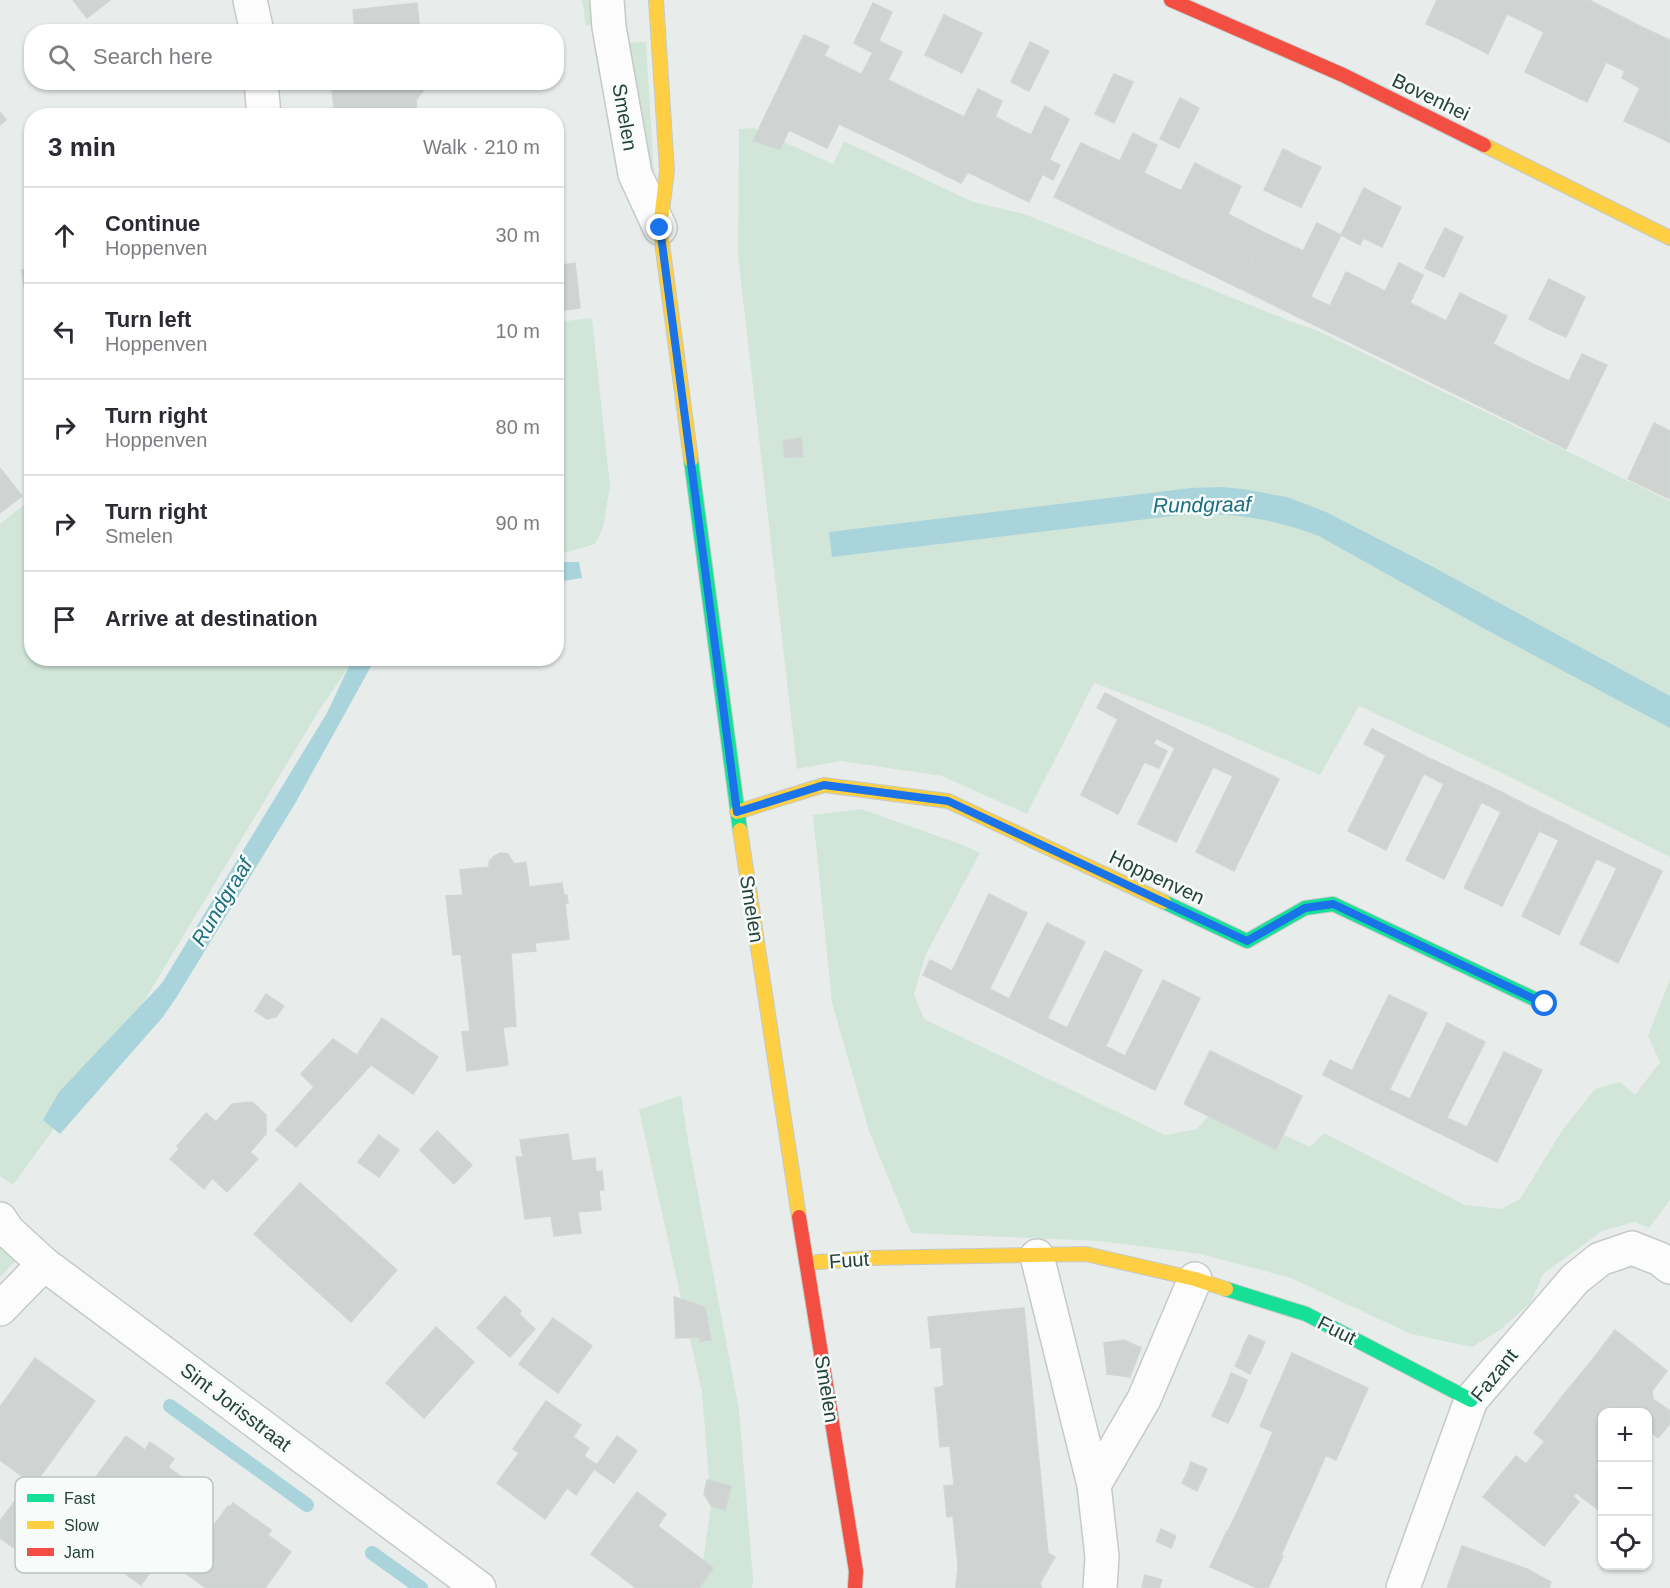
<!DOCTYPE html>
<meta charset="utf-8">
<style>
body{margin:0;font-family:Arial,sans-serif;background:#f2f2f3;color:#2b2b33}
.controls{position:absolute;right:18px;bottom:18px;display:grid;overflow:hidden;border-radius:12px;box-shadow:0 2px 4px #0004}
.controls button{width:54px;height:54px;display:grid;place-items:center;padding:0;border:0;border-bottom:2px solid #e1e1e2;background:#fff;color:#2b2b33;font:30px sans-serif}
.stop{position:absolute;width:18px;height:18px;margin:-14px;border:4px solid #1a73e8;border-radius:50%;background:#fff}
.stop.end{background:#1a73e8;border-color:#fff;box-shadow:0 2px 6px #0008}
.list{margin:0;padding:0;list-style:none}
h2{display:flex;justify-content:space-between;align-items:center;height:78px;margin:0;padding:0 24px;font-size:26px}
h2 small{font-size:20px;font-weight:400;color:#7c7c81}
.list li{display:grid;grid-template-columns:39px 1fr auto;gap:18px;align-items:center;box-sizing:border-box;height:96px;padding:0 24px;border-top:2px solid #e1e1e2}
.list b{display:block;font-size:22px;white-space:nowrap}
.list p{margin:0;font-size:20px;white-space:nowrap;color:#7c7c81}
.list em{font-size:20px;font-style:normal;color:#7c7c81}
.icon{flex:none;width:33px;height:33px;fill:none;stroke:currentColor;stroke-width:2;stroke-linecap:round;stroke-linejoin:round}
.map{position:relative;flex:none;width:1670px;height:1588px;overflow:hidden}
.search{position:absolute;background:#fff;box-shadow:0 2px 4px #0004;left:24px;top:24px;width:540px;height:66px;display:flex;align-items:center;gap:15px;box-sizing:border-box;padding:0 21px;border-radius:24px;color:#7c7c81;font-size:22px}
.panel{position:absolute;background:#fff;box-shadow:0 2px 4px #0004;left:24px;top:108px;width:540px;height:558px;border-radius:24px}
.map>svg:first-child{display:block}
</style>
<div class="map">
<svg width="1670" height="1588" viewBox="0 0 1670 1588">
<rect width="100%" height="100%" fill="#e8edeb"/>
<g fill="#d1e6d8">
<polygon points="582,0 593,0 596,24 586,26"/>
<polygon points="646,42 654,175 648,175 625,43"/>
<polygon points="754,128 758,130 753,142 780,148 784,142 833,164 844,141 973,202 1024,214 1295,323 1316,330 1670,501 1670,857 1471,758 1359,706 1320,775 1207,726 1094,683 1027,814 942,776 841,761 797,769 738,256 739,129"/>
<polygon points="592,318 610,486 603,528 595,544 557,555 557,322"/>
<polygon points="31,499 32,658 354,659 318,712 131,1023 13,1185 0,1176 0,524"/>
<polygon points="861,809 963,845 980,853 926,954 914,994 924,1019 1165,1135 1197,1129 1218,1104 1310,1147 1324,1133 1465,1205 1501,1209 1520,1199 1563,1129 1595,1089 1620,1082 1635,1095 1660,1062 1648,1036 1670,979 1670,1200 1649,1228 1635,1222 1602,1231 1543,1274 1531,1302 1500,1330 1472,1347 1411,1334 1291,1278 1201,1254 1099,1241 911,1233 869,1131 832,1003 813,815"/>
<polygon points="681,1095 688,1140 739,1410 753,1579 752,1588 699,1588 711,1506 702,1392 639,1110"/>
<polygon points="0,1242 17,1259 0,1277"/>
</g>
<g fill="#a9d4db">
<path d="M1221,487L1243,489L1287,497L1326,512L1435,568L1670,696V728L1483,628L1319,536C1274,519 1236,513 1189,514L832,557L829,532L1191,488Z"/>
<polygon points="557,562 579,562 582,578 557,582"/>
<polygon points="350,659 375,659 296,802 176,998 162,1018 60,1134 43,1120 59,1092 162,983 327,713 350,664"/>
</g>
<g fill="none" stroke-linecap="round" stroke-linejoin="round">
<g stroke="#a9d4db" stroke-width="14">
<polyline points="170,1406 307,1505"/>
<polyline points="372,1553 421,1588"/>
</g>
</g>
<g fill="#cfd4d2" stroke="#d1d6d4" stroke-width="1.5">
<polygon points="73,0 110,0 87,18"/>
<polygon points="1437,0 1476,0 1457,38 1426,24"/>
<polygon points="1476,0 1537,0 1526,23 1507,14 1488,54 1457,38"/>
<polygon points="1537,0 1589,0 1597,4 1556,87 1525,72 1544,32 1526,23"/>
<polygon points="417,3 420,32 355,32 353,10"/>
<polygon points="873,3 892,12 873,53 854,43"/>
<polygon points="1597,4 1646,29 1622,78 1625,71 1606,62 1587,102 1556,87"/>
<polygon points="944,15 963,24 944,64 925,55"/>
<polygon points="963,24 982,33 962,73 944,64"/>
<polygon points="1646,29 1670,40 1670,115 1659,137 1624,121 1640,88 1622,78"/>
<polygon points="804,35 829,46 824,56 861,74 839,124 827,148 789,130 780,149 753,141"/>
<polygon points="879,41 902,52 888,80 927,99 900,153 839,124 852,92"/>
<polygon points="1030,42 1049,51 1029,91 1011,82"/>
<polygon points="1114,74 1133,82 1114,123 1095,114"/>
<polygon points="331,82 430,82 416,100 417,113 397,116 335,116"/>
<polygon points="978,89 1002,101 961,183 900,153 927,99 964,117"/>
<polygon points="1180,98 1199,108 1179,148 1160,139"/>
<polygon points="1002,101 995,117 1031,135 1045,106 1069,119 1029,202 968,172 961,183"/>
<polygon points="0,112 6,120 0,125"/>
<polygon points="1670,115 1670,143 1659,137"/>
<polygon points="1133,133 1157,145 1116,228 1054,197 1081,143 1120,161"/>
<polygon points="1157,145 1144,173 1181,191 1195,163 1218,175 1177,258 1116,228"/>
<polygon points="1283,149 1303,159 1283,199 1264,190"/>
<polygon points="1303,159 1321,167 1301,207 1283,199"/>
<polygon points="1049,160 1060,165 1053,180 1042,174"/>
<polygon points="1218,175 1241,186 1228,214 1265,233 1239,288 1177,258"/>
<polygon points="1364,188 1383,198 1360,245 1341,235"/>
<polygon points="1383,198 1401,207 1382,247 1363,238"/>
<polygon points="1317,223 1341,235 1300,318 1239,288 1265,233 1303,251"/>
<polygon points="1445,228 1463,237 1444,277 1425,268"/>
<polygon points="575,263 580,308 556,311 556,266"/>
<polygon points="1399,263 1423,275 1382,358 1300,318 1311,297 1330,306 1346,272 1385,291"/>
<polygon points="32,269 32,349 22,270"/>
<polygon points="1423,275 1410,303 1446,321 1460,293 1484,305 1443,388 1382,358"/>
<polygon points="1549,279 1567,288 1548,329 1529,319"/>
<polygon points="1567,288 1585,297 1566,337 1548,329"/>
<polygon points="1484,305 1507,316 1493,344 1531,363 1504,418 1443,388"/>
<polygon points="1582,354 1607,365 1566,449 1504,418 1531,363 1569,381"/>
<polygon points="1654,423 1670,431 1670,499 1628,479"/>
<polygon points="801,438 803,456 785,458 783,441"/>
<polygon points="0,468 22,496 0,513"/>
<polygon points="1105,693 1164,723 1118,814 1081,795 1118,719 1097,708"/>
<polygon points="1164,723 1221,751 1176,842 1138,824 1175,748 1156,738"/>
<polygon points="1372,729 1431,759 1386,850 1348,831 1386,755 1364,744"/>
<polygon points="1153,744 1167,751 1159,768 1144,762"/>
<polygon points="1221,751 1279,779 1234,871 1196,852 1233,776 1213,767"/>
<polygon points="1431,759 1489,786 1444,879 1406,860 1444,784 1424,774"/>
<polygon points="1489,786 1547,815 1502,906 1464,888 1501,812 1481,802"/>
<polygon points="1547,815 1604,843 1559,935 1522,916 1559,840 1539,831"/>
<polygon points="1604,843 1662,871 1618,963 1580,944 1617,868 1597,859"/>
<polygon points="500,853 508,854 514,864 526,862 529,887 562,883 564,895 567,895 568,903 565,903 569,939 535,943 536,951 511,953 516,1026 470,1031 461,954 453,955 446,896 463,895 460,870 489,867 489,862 493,857"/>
<polygon points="989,894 1027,913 982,1004 923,975 930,960 952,971"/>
<polygon points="1047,923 1085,942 1040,1033 982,1004 990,989 1009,999"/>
<polygon points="1105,951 1142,970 1098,1062 1040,1033 1047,1018 1067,1028"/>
<polygon points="1163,980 1200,998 1155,1090 1098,1062 1105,1046 1125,1056"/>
<polygon points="266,994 284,1006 276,1017 267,1019 255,1011"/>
<polygon points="1389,995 1427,1013 1382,1105 1323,1075 1330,1060 1352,1071"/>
<polygon points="382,1018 438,1057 413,1094 357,1055"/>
<polygon points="1447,1023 1485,1042 1439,1133 1382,1105 1390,1090 1410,1099"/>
<polygon points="503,1028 508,1065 467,1071 462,1032"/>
<polygon points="333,1039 371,1065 296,1147 276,1130 314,1087 301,1074"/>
<polygon points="1210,1051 1302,1096 1276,1149 1184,1104"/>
<polygon points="1504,1052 1542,1070 1497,1162 1439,1133 1447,1118 1467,1127"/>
<polygon points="252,1102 266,1115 266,1134 250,1152 258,1159 227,1192 212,1178 204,1189 170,1159 179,1149 177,1146 206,1113 216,1122 232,1104"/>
<polygon points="437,1131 472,1165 454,1184 420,1150"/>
<polygon points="568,1134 572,1161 595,1158 596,1172 602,1171 604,1190 599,1190 601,1210 578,1212 581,1233 554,1236 551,1216 525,1219 516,1157 523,1157 520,1140"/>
<polygon points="379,1135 399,1150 379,1177 358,1162"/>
<polygon points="300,1183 397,1270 351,1322 254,1234"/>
<polygon points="505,1296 521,1311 519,1314 535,1329 510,1357 477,1328"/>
<polygon points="674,1297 705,1307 711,1340 700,1341 700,1337 676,1338"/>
<polygon points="1024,1308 1048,1553 1055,1557 1040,1583 1042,1588 956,1588 958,1566 953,1516 947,1517 944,1486 954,1485 950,1446 940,1447 935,1388 944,1386 941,1347 931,1348 928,1317"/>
<polygon points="553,1318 592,1346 558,1393 519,1364"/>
<polygon points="436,1327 474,1362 424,1418 386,1383"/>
<polygon points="1615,1330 1667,1371 1652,1391 1653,1399 1670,1411 1670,1424 1667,1427 1588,1365"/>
<polygon points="1249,1335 1265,1342 1260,1353 1244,1345"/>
<polygon points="1124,1340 1141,1348 1130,1377 1107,1374 1104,1343"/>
<polygon points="1244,1345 1260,1353 1255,1363 1240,1356"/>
<polygon points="1292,1353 1368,1388 1352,1424 1276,1390"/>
<polygon points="1240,1356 1255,1363 1250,1374 1235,1366"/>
<polygon points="35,1358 95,1401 34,1485 0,1460 0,1407"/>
<polygon points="1588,1365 1667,1427 1658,1438 1648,1429 1648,1412 1602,1412 1602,1432 1561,1398"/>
<polygon points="1231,1373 1247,1380 1243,1391 1227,1384"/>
<polygon points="1227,1384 1243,1391 1238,1402 1222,1395"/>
<polygon points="1276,1390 1352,1424 1336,1460 1260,1426"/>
<polygon points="1222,1395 1238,1402 1233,1413 1217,1405"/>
<polygon points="1561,1398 1602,1432 1602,1457 1596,1466 1602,1471 1602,1488 1534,1433"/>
<polygon points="546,1401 581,1425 573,1437 589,1448 584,1456 597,1465 576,1495 567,1488 545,1519 497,1483 519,1453 513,1449"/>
<polygon points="1217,1405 1233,1413 1228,1423 1212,1416"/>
<polygon points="1273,1432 1326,1455 1310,1491 1258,1467"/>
<polygon points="126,1436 145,1450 150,1442 174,1459 168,1467 187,1481 170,1503 190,1518 141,1585 113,1565 123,1551 122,1550 127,1543 129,1544 141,1528 87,1489"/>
<polygon points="617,1436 637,1451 614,1483 594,1469"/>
<polygon points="1544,1442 1602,1488 1602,1509 1600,1511 1576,1493 1573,1496 1579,1502 1544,1546 1483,1497 1516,1456 1526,1464"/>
<polygon points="1191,1462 1207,1469 1202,1480 1187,1473"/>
<polygon points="1258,1467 1310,1491 1294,1526 1242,1502"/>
<polygon points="1187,1473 1202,1480 1197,1491 1182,1483"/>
<polygon points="707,1480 731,1486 725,1510 712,1506 704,1494"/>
<polygon points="637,1492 666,1514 658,1526 713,1568 699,1588 636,1588 591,1554"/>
<polygon points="21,1493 43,1509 14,1548 0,1538 0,1521"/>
<polygon points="1242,1502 1294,1526 1281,1555 1228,1531"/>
<polygon points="233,1503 271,1530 268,1535 291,1552 265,1588 206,1588 181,1570 228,1506 230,1507"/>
<polygon points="1161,1529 1176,1536 1171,1548 1156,1541"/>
<polygon points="1227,1531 1283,1556 1268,1588 1257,1588 1210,1567"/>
<polygon points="1462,1546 1527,1569 1551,1582 1549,1588 1447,1588"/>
<polygon points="1145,1575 1162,1580 1159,1588 1142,1587"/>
</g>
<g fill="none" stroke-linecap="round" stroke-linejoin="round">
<g stroke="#c5cac8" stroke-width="36">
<g id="street">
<polyline points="250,0 257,32"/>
<polyline points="607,0 609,27 635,174 660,228"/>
<polyline points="261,82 264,116"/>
<polyline points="0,1219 8,1231 44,1264 479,1588"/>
<polyline points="1037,1256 1094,1485 1102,1557 1100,1588"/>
<polyline points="0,1309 44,1264"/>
<polyline points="1094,1485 1144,1399 1195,1279"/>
<polyline points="1403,1588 1471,1400 1575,1279 1600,1259 1632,1248 1660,1259 1670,1267"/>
</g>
</g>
<g stroke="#c3cbc8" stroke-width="16">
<g id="fast">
<polyline points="691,460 740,830"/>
<polyline points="1164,902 1247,941 1305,908 1333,904 1545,1004"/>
<polyline points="1226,1289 1306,1314 1471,1400"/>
</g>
</g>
<g stroke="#c3cbc8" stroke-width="16">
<g id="slow">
<polyline points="656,0 667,170 660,228 691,460"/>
<polyline points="1484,145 1670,238"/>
<polyline points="737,812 824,785 948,801 1164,902"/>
<polyline points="740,830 799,1217"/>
<polyline points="806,1263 868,1258 1086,1254 1195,1279 1226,1289"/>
</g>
</g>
<g stroke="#c3cbc8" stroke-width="16">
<g id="jam">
<polyline points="1171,0 1343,75 1484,145"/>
<polyline points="799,1217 856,1571 855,1588"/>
</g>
</g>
<use href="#street" stroke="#fcfcfc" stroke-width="33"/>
<use href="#fast" stroke="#16e098" stroke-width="14"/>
<use href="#slow" stroke="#ffcf43" stroke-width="14"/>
<use href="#jam" stroke="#f24e42" stroke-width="14"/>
</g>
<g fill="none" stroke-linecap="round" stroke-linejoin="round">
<polyline stroke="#1a73e8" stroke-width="8" points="660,228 737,812 824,785 948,801 1247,941 1305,908 1333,904 1545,1004"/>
</g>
<g text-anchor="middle" stroke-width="5" stroke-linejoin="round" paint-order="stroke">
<g font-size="20" fill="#24423a" stroke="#f7fbf9">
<text transform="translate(1431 97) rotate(26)" y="7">Bovenhei</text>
<text transform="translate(625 117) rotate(80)" y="7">Smelen</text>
<text transform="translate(1157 877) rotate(25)" y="7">Hoppenven</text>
<text transform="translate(752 909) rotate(81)" y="7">Smelen</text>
<text transform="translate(849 1260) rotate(-4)" y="7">Fuut</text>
<text transform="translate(1337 1330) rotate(27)" y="7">Fuut</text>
<text transform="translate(1494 1375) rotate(-51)" y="7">Fazant</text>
<text transform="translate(827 1389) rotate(81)" y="7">Smelen</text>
<text transform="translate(236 1407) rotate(37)" y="7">Sint Jorisstraat</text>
</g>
<g font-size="21" font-style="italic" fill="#1c6f80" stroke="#f7fbf9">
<text transform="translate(1202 505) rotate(-1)" y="7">Rundgraaf</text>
<text transform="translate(222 902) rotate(-59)" y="7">Rundgraaf</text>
</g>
</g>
<rect x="15" y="1477" width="198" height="96" rx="9" fill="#f7fbf9" stroke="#b8c4c0" stroke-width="1.5"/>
<rect x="27" y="1494" width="27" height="8" fill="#16e098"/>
<rect x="27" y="1521" width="27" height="8" fill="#ffcf43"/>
<rect x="27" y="1548" width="27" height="8" fill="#f24e42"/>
<g font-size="16" fill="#24423a">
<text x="64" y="1504">Fast</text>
<text x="64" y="1531">Slow</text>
<text x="64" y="1558">Jam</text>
</g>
</svg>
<div class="controls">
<button>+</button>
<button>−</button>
<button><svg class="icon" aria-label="locate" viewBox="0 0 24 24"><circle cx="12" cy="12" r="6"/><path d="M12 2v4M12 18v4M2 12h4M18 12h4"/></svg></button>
</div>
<div class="stop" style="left:1545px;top:1004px"></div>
<div class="stop end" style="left:660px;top:228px"></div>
<div class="search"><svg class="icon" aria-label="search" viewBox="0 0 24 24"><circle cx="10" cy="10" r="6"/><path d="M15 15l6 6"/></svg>Search here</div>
<section class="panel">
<h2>3 min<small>Walk · 210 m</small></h2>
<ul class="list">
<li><svg class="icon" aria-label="ahead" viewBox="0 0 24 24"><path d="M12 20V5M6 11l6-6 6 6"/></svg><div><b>Continue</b><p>Hoppenven</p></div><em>30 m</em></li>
<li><svg class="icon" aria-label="left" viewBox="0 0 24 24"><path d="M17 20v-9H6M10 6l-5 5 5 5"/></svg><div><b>Turn left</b><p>Hoppenven</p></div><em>10 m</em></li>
<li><svg class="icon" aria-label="right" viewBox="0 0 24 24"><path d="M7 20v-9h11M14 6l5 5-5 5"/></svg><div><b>Turn right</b><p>Hoppenven</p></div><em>80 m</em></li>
<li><svg class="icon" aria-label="right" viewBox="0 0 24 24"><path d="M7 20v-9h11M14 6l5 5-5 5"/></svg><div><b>Turn right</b><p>Smelen</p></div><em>90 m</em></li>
<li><svg class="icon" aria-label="arrive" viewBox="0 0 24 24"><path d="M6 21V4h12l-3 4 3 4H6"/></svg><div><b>Arrive at destination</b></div></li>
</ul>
</section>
</div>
